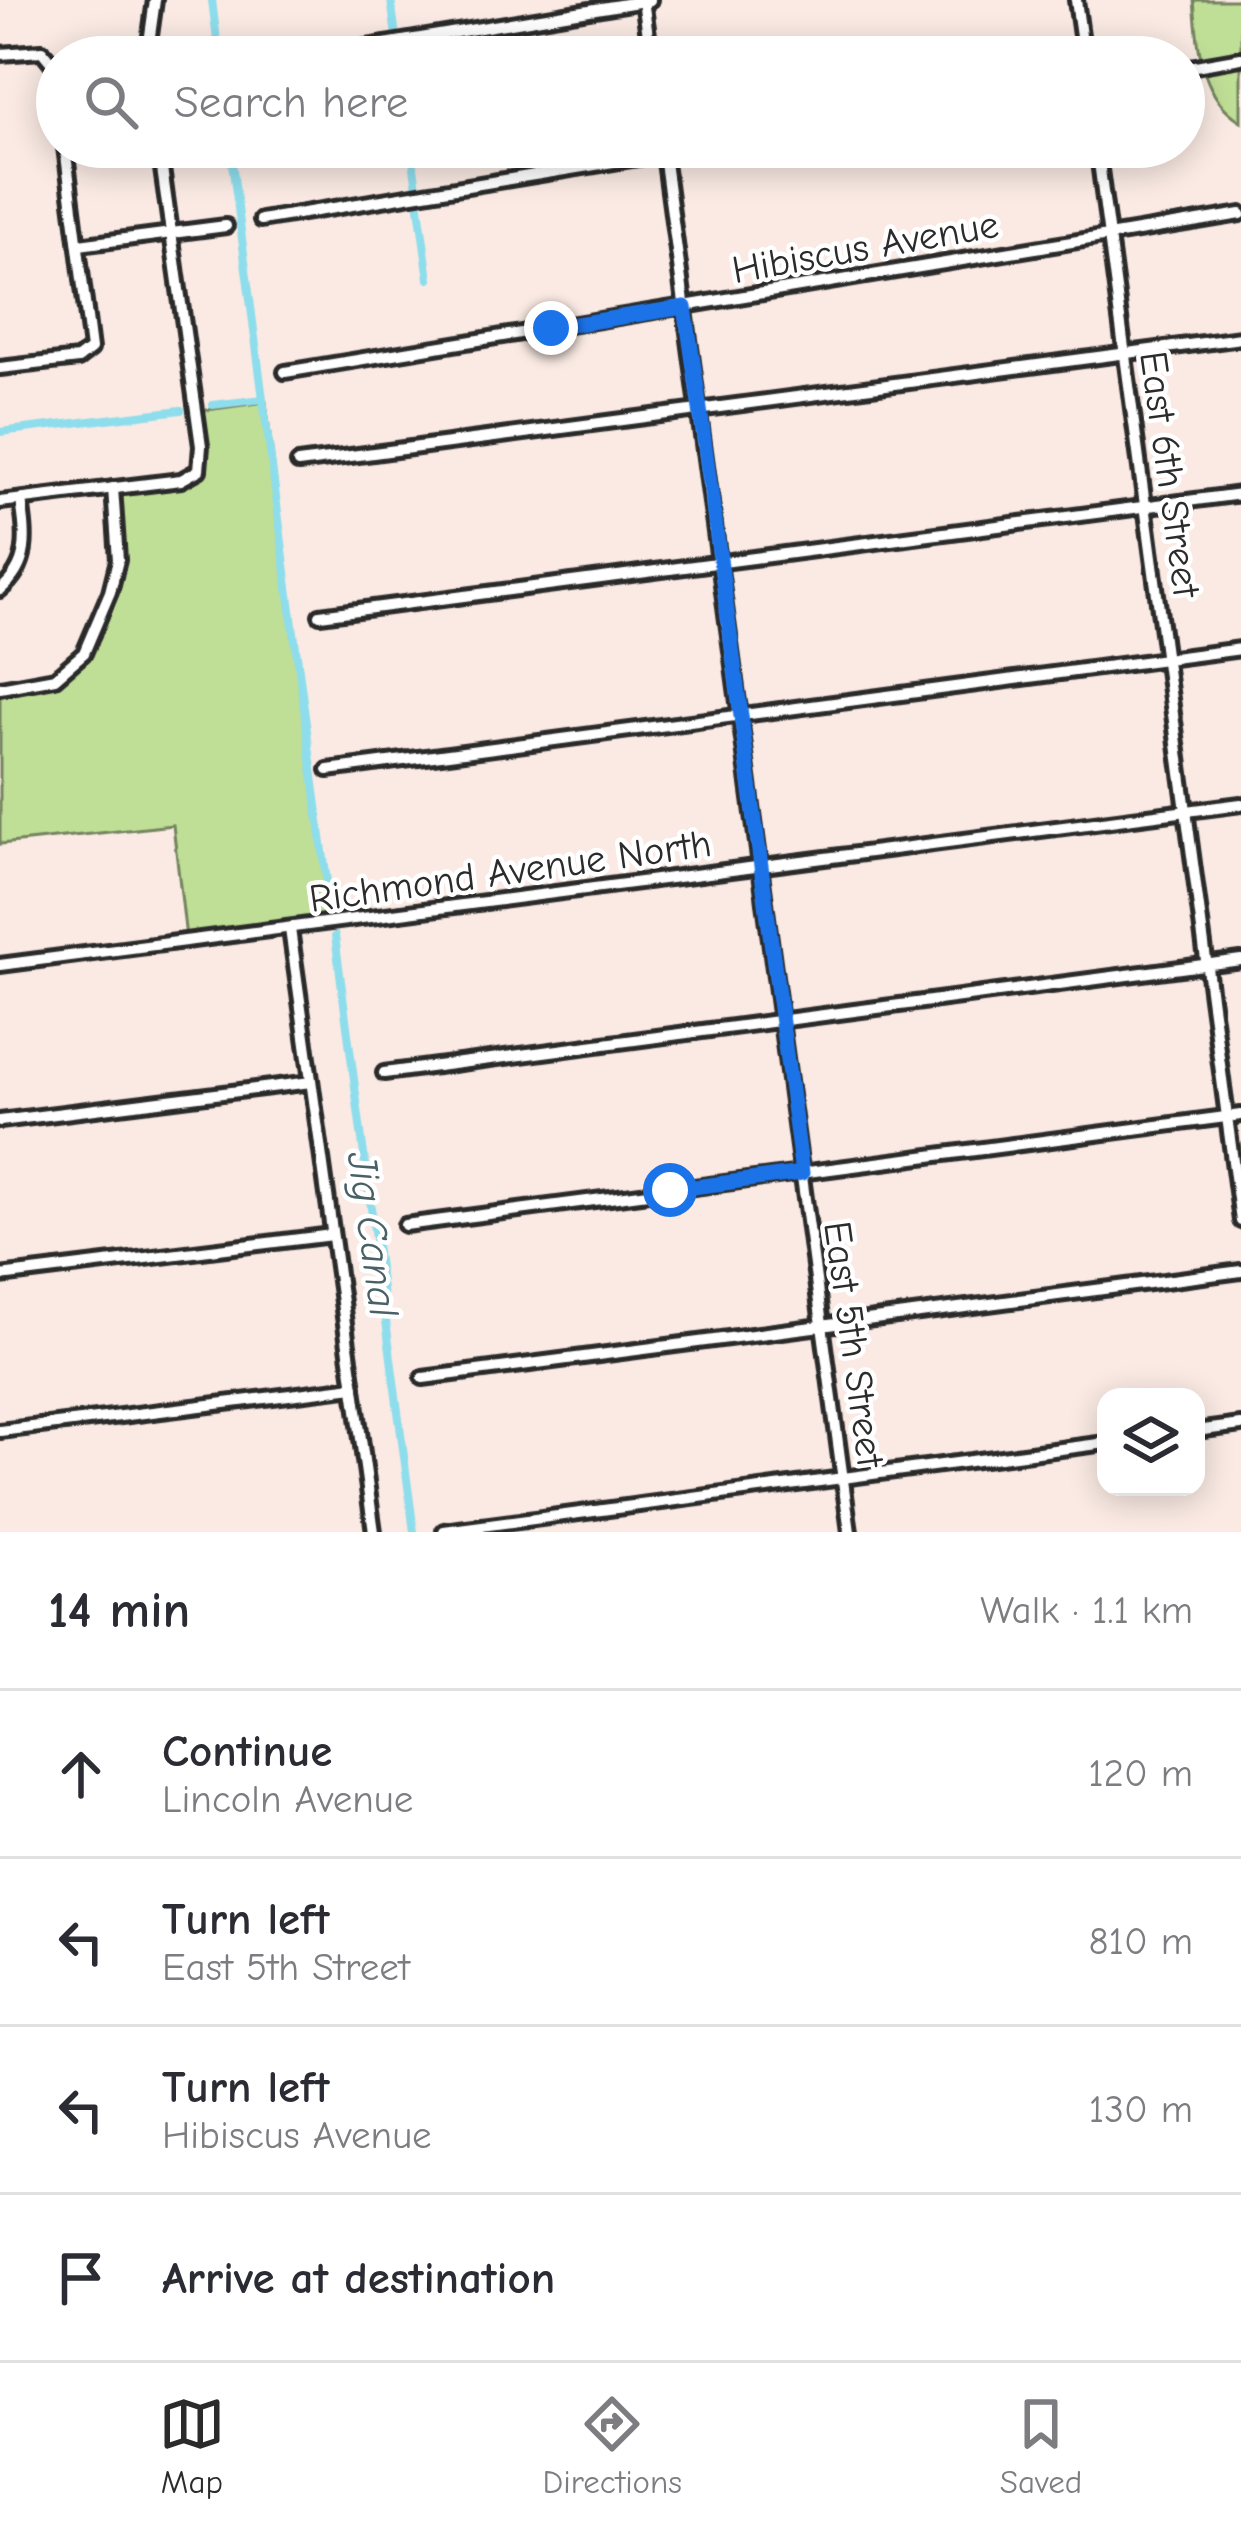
<!DOCTYPE html>
<meta charset="utf-8">
<style>
body{margin:0;font-family:"Comic Neue",sans-serif;background:#f7f7f7;color:#2b2b33}
.controls{position:absolute;right:36px;bottom:36px;display:grid;overflow:hidden;border-radius:24px;box-shadow:0 6px 30px #0003}
.controls button{width:108px;height:108px;display:grid;place-items:center;padding:0;border:0;border-bottom:3px solid #e1e1e2;background:#fff;color:#2b2b33;font:60px sans-serif}
.stop{position:absolute;width:36px;height:36px;margin:-27px;border:9px solid #1a73e8;border-radius:50%;background:#fff}
.stop.end{background:#1a73e8;border-color:#fff;box-shadow:0 3px 12px #0008}
.list{margin:0;padding:0;list-style:none}
h2{display:flex;justify-content:space-between;align-items:center;height:156px;margin:0;padding:0 48px;font-size:51px}
h2 small{font-size:39px;font-weight:400;color:#7c7c81}
.list li{display:grid;grid-template-columns:78px 1fr auto;gap:36px;align-items:center;box-sizing:border-box;height:168px;padding:0 48px;border-top:3px solid #e1e1e2}
.list b{display:block;font-size:45px;white-space:nowrap}
.list p{margin:0;font-size:39px;white-space:nowrap;color:#7c7c81}
.list em{font-size:39px;font-style:normal;color:#7c7c81}
.icon{flex:none;width:66px;height:66px;fill:none;stroke:currentColor;stroke-width:2;stroke-linecap:round;stroke-linejoin:round}
.map{position:relative;flex:none;width:1241px;height:1532px;overflow:hidden}
.search{position:absolute;background:#fff;box-shadow:0 6px 30px #0003;left:36px;right:36px;top:36px;height:132px;display:flex;align-items:center;gap:30px;box-sizing:border-box;padding:0 42px;border-radius:66px;color:#7c7c81;font-size:45px}
.sheet{height:828px;background:#fff}
nav{display:flex;justify-content:space-around;align-items:center;box-sizing:border-box;height:168px;border-top:3px solid #e1e1e2;background:#fff;font-size:33px;color:#7c7c81}
nav a{display:grid;justify-items:center;gap:6px}
nav .on{color:#2b2b2b}
.map>svg:first-child{display:block}
</style>
<div class="map">
<svg width="1241" height="1532" viewBox="0 0 1241 1532">
<rect width="100%" height="100%" fill="#faeae3"/>
<filter id="ink" filterUnits="userSpaceOnUse"><feTurbulence type="fractalNoise" baseFrequency=".00833" numOctaves="2"/><feDisplacementMap in="SourceGraphic" scale="24" xChannelSelector="R" yChannelSelector="G"/><feConvolveMatrix kernelMatrix="1 2 1 2 8 2 1 2 1" color-interpolation-filters="sRGB"/></filter>
<g filter="url(#ink)">
<g fill="#bfde96" stroke="#758460" stroke-width="3">
<path d="M1194,0H1241V121C1199,96 1198,45 1194,0Z"/>
<polygon points="266,402 330,920 186,938 173,825 0,844 0,692 60,680 82,663 115,585 117,491 197,477 199,411"/>
</g>
<g fill="none" stroke-linecap="round" stroke-linejoin="round">
<g stroke="#8eddec" stroke-width="8">
<polyline points="212,0 219,57"/>
<polyline points="391,0 396,36"/>
<polyline points="398,48 399,57"/>
<polyline points="230,147 263,399"/>
<polyline points="411,147 417,188"/>
<polyline points="418,200 429,279"/>
<polyline points="213,405 263,399 331,912"/>
<polyline points="0,432 181,410"/>
<polyline points="335,936 414,1532"/>
</g>
<g stroke="#2b2b2b" stroke-width="20">
<g id="minor">
<polyline points="643,0 651,57"/>
<polyline points="1076,0 1084,57"/>
<polyline points="0,54 42,51 55,67 57,85"/>
<polyline points="147,57 155,0"/>
<polyline points="306,57 650,0"/>
<polyline points="1184,68 1241,58"/>
<polyline points="663,147 850,1532"/>
<polyline points="1097,147 1241,1221"/>
<polyline points="261,220 705,147"/>
<polyline points="79,245 226,226"/>
<polyline points="0,368 78,359 91,349 65,147"/>
<polyline points="285,372 1241,214"/>
<polyline points="298,463 1241,338"/>
<polyline points="0,502 181,480 199,470 201,446 159,147"/>
<path d="M0,590C31,565 26,535 21,500"/>
<polyline points="320,615 1241,494"/>
<polyline points="0,688 55,678 84,653 110,592 118,560 113,488"/>
<polyline points="328,770 1241,649"/>
<polyline points="290,929 374,1532"/>
<polyline points="0,965 1241,804"/>
<polyline points="384,1073 1241,960"/>
<polyline points="0,1121 311,1082"/>
<polyline points="405,1225 1241,1115"/>
<polyline points="0,1276 332,1235"/>
<polyline points="423,1378 1241,1271"/>
<polyline points="0,1431 354,1387"/>
<polyline points="1196,1431 1241,1425"/>
<polyline points="444,1531 1106,1443"/>
</g>
</g>
<use href="#minor" stroke="#fff" stroke-width="10"/>
</g>
</g>
<g fill="none" stroke-linecap="round" stroke-linejoin="round" filter="url(#ink)">
<polyline stroke="#1a73e8" stroke-width="15" points="551,328 685,307 700,409 802,1173 670,1190"/>
</g>
<g text-anchor="middle" stroke-width="9" stroke-linejoin="round" paint-order="stroke">
<g font-size="39" fill="#2b2b2b" stroke="#fff">
<text transform="translate(865 246) rotate(-10)" y="14">Hibiscus Avenue</text>
<text transform="translate(1171 474) rotate(82)" y="14">East 6th Street</text>
<text transform="translate(510 870) rotate(-8)" y="14">Richmond Avenue North</text>
<text transform="translate(855 1344) rotate(82)" y="14">East 5th Street</text>
</g>
<g font-size="42" font-style="italic" fill="#496065" stroke="#fff">
<text transform="translate(374 1234) rotate(82)" y="15">Jig Canal</text>
</g>
</g>
</svg>
<div class="controls">
<button><svg class="icon" aria-label="layers" viewBox="0 0 24 24"><path d="M12 4l9 5-9 5-9-5zM3 14l9 5 9-5"/></svg></button>
</div>
<div class="stop" style="left:670px;top:1190px"></div>
<div class="stop end" style="left:551px;top:328px"></div>
<div class="search"><svg class="icon" aria-label="search" viewBox="0 0 24 24"><circle cx="10" cy="10" r="6"/><path d="M15 15l6 6"/></svg>Search here</div>
</div>
<section class="sheet">
<h2>14 min<small>Walk · 1.1 km</small></h2>
<ul class="list">
<li><svg class="icon" aria-label="ahead" viewBox="0 0 24 24"><path d="M12 20V5M6 11l6-6 6 6"/></svg><div><b>Continue</b><p>Lincoln Avenue</p></div><em>120 m</em></li>
<li><svg class="icon" aria-label="left" viewBox="0 0 24 24"><path d="M17 20v-9H6M10 6l-5 5 5 5"/></svg><div><b>Turn left</b><p>East 5th Street</p></div><em>810 m</em></li>
<li><svg class="icon" aria-label="left" viewBox="0 0 24 24"><path d="M17 20v-9H6M10 6l-5 5 5 5"/></svg><div><b>Turn left</b><p>Hibiscus Avenue</p></div><em>130 m</em></li>
<li><svg class="icon" aria-label="arrive" viewBox="0 0 24 24"><path d="M6 21V4h12l-3 4 3 4H6"/></svg><div><b>Arrive at destination</b></div></li>
</ul>
</section>
<nav>
<a class="on"><svg class="icon" aria-label="map" viewBox="0 0 24 24"><path d="M3 6l6-2 6 2 6-2v14l-6 2-6-2-6 2zM9 4v14M15 6v14"/></svg>Map</a>
<a><svg class="icon" aria-label="directions" viewBox="0 0 24 24"><path d="M12 3l9 9-9 9-9-9zM9 14v-3h6M13 9l2 2-2 2"/></svg>Directions</a>
<a><svg class="icon" aria-label="saved" viewBox="0 0 24 24"><path d="M7 4h10v16l-5-4-5 4z"/></svg>Saved</a>
</nav>
